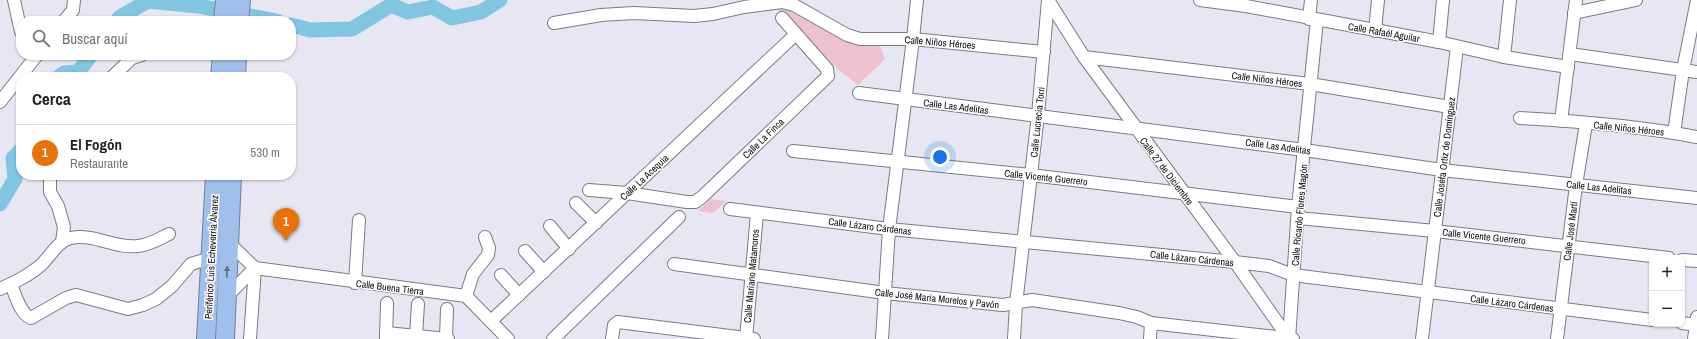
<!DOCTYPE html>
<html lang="es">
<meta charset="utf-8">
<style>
body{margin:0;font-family:"Archivo Narrow",sans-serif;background:#f2f2f2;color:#222}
.controls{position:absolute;right:12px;bottom:12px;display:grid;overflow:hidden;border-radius:8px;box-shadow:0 1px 3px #0004}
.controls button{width:36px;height:36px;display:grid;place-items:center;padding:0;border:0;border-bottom:1px solid #e0e0e0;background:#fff;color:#222;font:20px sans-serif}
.you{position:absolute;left:940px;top:157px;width:14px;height:14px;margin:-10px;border:3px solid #fff;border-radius:50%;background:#1a73e8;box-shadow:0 0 0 6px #1a73e833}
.badge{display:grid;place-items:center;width:26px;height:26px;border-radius:50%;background:#665724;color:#fff;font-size:13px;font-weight:700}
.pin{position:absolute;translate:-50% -33px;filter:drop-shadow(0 1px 2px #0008)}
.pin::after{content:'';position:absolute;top:21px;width:14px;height:12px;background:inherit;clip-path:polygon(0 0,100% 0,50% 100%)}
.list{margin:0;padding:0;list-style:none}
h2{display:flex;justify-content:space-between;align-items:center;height:52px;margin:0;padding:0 16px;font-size:17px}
h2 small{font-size:13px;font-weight:400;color:#767676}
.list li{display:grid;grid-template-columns:26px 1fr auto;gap:12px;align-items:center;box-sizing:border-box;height:56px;padding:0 16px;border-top:1px solid #e0e0e0}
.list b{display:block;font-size:15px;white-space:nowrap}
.list p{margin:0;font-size:13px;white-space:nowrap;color:#767676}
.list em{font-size:13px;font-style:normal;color:#767676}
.icon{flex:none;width:22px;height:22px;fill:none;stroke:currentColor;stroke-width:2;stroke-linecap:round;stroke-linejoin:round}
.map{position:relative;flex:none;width:1697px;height:339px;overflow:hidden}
.search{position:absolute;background:#fff;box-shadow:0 1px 3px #0004;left:16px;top:16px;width:280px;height:44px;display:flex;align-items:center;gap:10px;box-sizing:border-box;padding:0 14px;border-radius:16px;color:#767676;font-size:15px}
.panel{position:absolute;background:#fff;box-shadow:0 1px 3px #0004;left:16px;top:72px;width:280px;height:108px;border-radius:16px}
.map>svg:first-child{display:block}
</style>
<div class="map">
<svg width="1697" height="339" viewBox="0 0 1697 339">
<rect width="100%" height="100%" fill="#e7e6f2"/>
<g fill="#ecc2d1">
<polygon points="782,4 857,46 879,44 885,59 858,85 840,71 775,7"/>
<polygon points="711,199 726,201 713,213 698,211"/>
</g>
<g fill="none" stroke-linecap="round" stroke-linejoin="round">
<g stroke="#80c6e1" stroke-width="15">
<polyline points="117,21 120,17 148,1 198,6 277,21"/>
<polyline points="291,25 310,30 352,29 391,5 408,12 433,7 452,18 481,12 500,0"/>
<polyline points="59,77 64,73 78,72 91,55"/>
<polyline points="0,204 15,179 13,158 21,150"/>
</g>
<g stroke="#7b7a85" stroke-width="14">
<g id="minor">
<polyline points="14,0 21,32"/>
<polyline points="1048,0 1084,57 1235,262 1289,339"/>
<polyline points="1200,0 1246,6 1439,42 1504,57 1568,67"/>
<polyline points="1574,13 1636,0"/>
<polyline points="1309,19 1311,0"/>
<polyline points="64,21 73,10 74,0"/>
<polyline points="554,23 601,15 634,13 694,16 713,14 744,7 782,2 794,5 847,35 860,39 913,39 1044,52"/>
<polyline points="1375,31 1378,0"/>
<polyline points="1439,42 1443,0"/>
<polyline points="1570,54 1697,72"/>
<polyline points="1084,57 1310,84 1450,107"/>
<polyline points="1504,57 1510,0"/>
<polyline points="112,77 132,58 142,55"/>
<polyline points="859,93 1304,150 1442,170 1697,198"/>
<polyline points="0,102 37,55"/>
<path d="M1520,118C1579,121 1639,126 1697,137"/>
<polyline points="1561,121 1576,0"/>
<polyline points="1674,133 1683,70 1697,0"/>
<polyline points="793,151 1031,175 1298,207"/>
<polyline points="50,175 50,192 58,206 64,227 62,242"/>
<polyline points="589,190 627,193 687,202 695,202 702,197 828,76 827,69 782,18"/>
<polyline points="576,203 596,223"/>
<polyline points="730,209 889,229 1235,262 1269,266 1293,275 1652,320"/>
<polyline points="1298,218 1435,231 1669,258"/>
<polyline points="550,226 569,249"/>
<polyline points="229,243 255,268 466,296 508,339"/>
<polyline points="525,251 544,272"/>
<polyline points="1682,260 1697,261"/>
<polyline points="674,264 885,293 1003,305 1032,300 1119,313 1137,317 1151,323 1293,339"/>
<polyline points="501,275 519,295"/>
<polyline points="355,283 359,220"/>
<path d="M11,284C15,294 20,314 31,318L66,298L76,295L128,309L143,305L156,299L172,286L191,264L211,258"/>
<path d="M0,289C15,282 30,275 42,264C51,255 58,241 71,238C93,233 116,249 138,246C149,245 159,239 169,234"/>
<polyline points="466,296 473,274 488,255 489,248 485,237"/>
<polyline points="226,297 255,268"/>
<polyline points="491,321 796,34"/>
<polyline points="1682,323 1697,325"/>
<polyline points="386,333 448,339"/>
<polyline points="416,336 418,304"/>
<polyline points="250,339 255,268"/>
<polyline points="386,339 387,303"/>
<polyline points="446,339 447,309"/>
<polyline points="553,339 679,217"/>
<polyline points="612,339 614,325 618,322 754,339"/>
<polyline points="746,339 757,213"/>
<polyline points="882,339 889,229 913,39 917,0"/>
<polyline points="1014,339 1016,304 1038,115 1048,0"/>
<polyline points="1150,339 1151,323"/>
<polyline points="1289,339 1298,207 1317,20"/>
<polyline points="1422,339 1457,47"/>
<polyline points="1557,339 1576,185 1586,124"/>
<polyline points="1694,339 1697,317"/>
</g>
</g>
<g stroke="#6c809e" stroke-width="20">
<g id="highway">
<polyline points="223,21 225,0"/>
<polyline points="239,21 241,0"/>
<polyline points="220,77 222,55"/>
<polyline points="236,77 237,55"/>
<polyline points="206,339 215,175"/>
<polyline points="225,339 232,175"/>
</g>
</g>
<use href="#minor" stroke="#fff" stroke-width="12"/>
<use href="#highway" stroke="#a0bfeb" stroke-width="18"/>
</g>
<defs><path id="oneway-solid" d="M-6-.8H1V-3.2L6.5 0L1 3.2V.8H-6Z"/></defs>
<use fill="#5d6e88" href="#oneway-solid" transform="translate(227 272) rotate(-88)"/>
<g text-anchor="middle" stroke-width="3" stroke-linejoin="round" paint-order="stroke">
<g font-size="10" fill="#0c0c0f" stroke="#fff">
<text transform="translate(1384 32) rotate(10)" y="4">Calle Rafaél Aguilar</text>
<text transform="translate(940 42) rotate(5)" y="4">Calle Niños Héroes</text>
<text transform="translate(1267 79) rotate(7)" y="4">Calle Niños Héroes</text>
<text transform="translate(956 106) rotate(7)" y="4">Calle Las Adelitas</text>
<text transform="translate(1037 122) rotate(-84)" y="4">Calle Lucrecia Torri</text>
<text transform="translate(1629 128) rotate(6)" y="4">Calle Niños Héroes</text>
<text transform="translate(763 138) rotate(-44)" y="4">Calle La Finca</text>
<text transform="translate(1278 146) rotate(8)" y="4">Calle Las Adelitas</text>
<text transform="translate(1444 157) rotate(-83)" y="4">Calle Joséfa Ortiz de Domínguez</text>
<text transform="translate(1167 171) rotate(53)" y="4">Calle 27 de Diciembre</text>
<text transform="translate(644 177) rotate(-43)" y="4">Calle La Acequia</text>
<text transform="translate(1046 177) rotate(6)" y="4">Calle Vicente Guerrero</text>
<text transform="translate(1599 187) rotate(6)" y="4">Calle Las Adelitas</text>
<text transform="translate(1299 215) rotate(-85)" y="4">Calle Ricardo Flores Magón</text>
<text transform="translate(870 226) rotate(7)" y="4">Calle Lázaro Cárdenas</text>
<text transform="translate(1570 231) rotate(-83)" y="4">Calle José Martí</text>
<text transform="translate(1484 236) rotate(6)" y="4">Calle Vicente Guerrero</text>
<text transform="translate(211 257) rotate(-87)" y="4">Periférico Luis Echeverría Álvarez</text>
<text transform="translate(1192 258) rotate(6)" y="4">Calle Lázaro Cárdenas</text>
<text transform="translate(751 276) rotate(-85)" y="4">Calle Mariano Matamoros</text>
<text transform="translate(390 287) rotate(7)" y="4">Calle Buena Tierra</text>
<text transform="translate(937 298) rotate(6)" y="4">Calle José María Morelos y Pavón</text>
<text transform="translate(1512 303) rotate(7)" y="4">Calle Lázaro Cárdenas</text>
</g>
</g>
</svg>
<div class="controls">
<button>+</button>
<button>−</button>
</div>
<div class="you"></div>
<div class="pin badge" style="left:286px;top:241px;background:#e8710a">1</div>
<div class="search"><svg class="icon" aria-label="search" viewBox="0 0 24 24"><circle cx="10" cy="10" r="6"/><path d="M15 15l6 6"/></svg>Buscar aquí</div>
<section class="panel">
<h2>Cerca<small></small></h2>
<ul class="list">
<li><span class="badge" style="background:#e8710a">1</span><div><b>El Fogón</b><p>Restaurante</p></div><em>530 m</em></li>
</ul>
</section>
</div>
